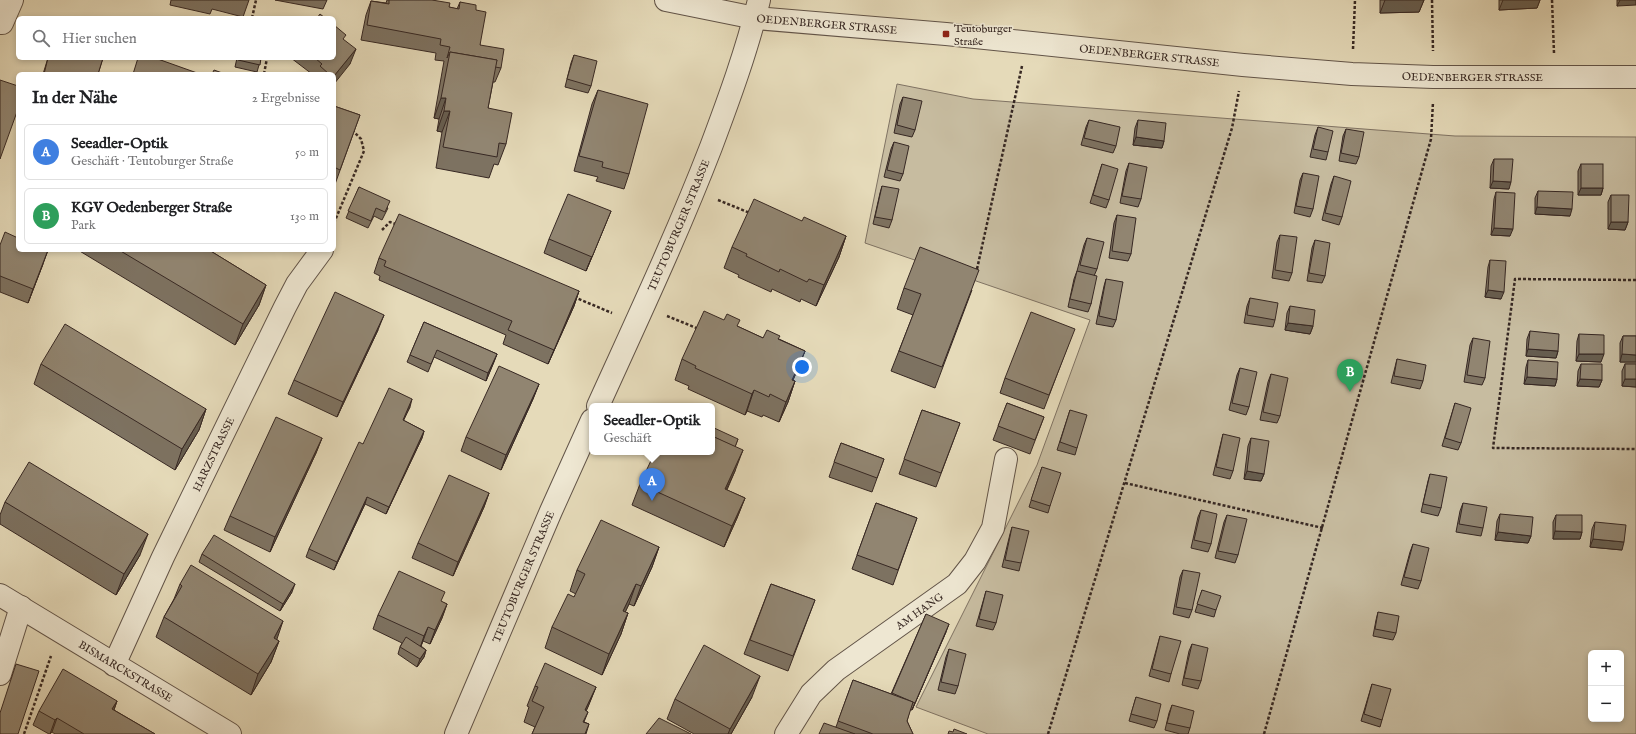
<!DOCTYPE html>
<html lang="de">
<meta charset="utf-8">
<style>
body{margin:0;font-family:"IM FELL English",serif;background:#f2f2f2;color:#202124}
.controls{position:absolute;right:12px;bottom:12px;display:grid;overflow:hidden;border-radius:6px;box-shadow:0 2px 6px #0003}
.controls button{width:36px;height:36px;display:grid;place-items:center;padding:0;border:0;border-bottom:1px solid #e0e0e0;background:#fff;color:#202124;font:20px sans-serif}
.you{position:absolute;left:802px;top:367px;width:14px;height:14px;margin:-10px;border:3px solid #fff;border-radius:50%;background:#1a73e8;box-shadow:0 0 0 6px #1a73e833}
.badge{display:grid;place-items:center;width:26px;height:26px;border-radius:50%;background:#1a73e8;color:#fff;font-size:13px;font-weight:700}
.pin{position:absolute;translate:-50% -33px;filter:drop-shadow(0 1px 2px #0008)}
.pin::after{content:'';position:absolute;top:21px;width:14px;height:12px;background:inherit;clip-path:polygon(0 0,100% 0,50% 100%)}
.popup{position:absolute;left:589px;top:403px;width:126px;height:52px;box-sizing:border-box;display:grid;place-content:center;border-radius:6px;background:#fff;filter:drop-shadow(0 1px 3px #0005);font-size:13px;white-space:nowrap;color:#757577}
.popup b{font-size:15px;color:#202124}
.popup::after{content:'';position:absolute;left:50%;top:100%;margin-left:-8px;border:8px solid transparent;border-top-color:#fff}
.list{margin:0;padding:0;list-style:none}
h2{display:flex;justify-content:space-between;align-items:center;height:52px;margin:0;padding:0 16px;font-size:17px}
h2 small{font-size:13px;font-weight:400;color:#757577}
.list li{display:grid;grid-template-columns:26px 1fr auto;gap:12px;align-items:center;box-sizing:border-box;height:56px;margin:0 8px 8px;padding:0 8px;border:1px solid #e0e0e0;border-radius:6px}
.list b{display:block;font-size:15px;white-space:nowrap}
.list p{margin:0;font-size:13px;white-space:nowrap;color:#757577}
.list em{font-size:13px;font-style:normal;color:#757577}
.icon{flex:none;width:22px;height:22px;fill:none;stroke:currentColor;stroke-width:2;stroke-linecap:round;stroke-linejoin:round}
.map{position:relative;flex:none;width:1636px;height:734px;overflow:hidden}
.search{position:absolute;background:#fff;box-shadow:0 2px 6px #0003;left:16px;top:16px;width:320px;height:44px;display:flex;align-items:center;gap:10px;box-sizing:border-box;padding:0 14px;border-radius:6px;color:#757577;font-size:15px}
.panel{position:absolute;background:#fff;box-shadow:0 2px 6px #0003;left:16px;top:72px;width:320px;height:180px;border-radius:6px}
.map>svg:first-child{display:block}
</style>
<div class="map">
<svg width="1636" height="734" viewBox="0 0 1636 734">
<rect width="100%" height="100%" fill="#e5dab9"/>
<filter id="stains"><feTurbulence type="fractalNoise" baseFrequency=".005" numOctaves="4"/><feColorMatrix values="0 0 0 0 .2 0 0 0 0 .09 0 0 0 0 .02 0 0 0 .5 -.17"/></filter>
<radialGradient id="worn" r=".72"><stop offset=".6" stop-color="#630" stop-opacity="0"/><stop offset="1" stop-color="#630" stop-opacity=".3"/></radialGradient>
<path fill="#c7bca0" stroke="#7f7262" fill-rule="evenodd" d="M897,84L973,99L1455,136L1636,137V734H988L916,707L1037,465L1090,320L865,243ZM1591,653H1621V719H1591Z"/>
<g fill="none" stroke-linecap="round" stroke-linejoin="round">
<g stroke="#625448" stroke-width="24">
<g id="minor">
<path id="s1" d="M666,0L755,18L946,34L1243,65L1352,74L1433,77H1636"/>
<polyline points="0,23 2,23 12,0"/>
<path id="s2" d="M598,406C637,320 677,235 711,147C729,99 747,50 759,0"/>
<path id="s3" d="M0,595L230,734"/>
<path id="s4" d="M114,665L163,557L285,307L297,284L322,250"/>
<polyline points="0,674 21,607"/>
<path id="s5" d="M456,734L551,511L592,420"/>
<path id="s6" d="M786,734L811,694L836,670L957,584L975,561L993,528L1006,459"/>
</g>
</g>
<g stroke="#372823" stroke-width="2.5" stroke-dasharray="3 2" stroke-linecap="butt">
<polyline points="1432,0 1433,51"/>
<polyline points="1552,0 1554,53"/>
<polyline points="252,18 256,0"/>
<polyline points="1353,49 1355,0"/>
<polyline points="264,74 267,58"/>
<polyline points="718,200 750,213"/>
<polyline points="334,223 364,151 361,139 352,130"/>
<polyline points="382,230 390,222 398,225"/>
<polyline points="977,269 1022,66"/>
<polyline points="1636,280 1515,279 1493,448 1636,449"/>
<polyline points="574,297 612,313"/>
<polyline points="667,316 699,329"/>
<polyline points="1125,483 1323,528"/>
<polyline points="24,734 51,656"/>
<polyline points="1048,734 1232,128 1239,91"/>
<polyline points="1264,734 1431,139 1433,102"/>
</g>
<use href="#minor" stroke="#eee7d2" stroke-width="22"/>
</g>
<g fill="#7d7261" stroke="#372823">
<polygon points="171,0 249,0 243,17 212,9 210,14 170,5"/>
<polygon points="275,0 327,0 323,9"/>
<polygon points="387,0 432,0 449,7 457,9 460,2 476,10 480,45 501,68 495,82 493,82 488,108 506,144 498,165 494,164 489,178 436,168 442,132 437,131 439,119 434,118 444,61 435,60 436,53 361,40 366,15 371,1 386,3"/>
<polygon points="1380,0 1424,0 1419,12 1380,13"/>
<polygon points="1499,0 1540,0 1537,8 1499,10"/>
<polygon points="1617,0 1636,0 1617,6"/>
<polygon points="344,40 350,64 334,74 312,74 291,58 334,58"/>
<polygon points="574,55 591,86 588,93 565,87 571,63"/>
<polygon points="48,58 103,58 98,74 43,74"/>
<polygon points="237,58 261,58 257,72 235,67"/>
<polygon points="598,90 629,174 624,189 596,181 598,177 574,171 592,104"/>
<polygon points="903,97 915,130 912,137 894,133 900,104"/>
<polygon points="334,106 360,115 334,187"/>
<polygon points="1089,120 1116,146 1113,153 1081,145 1086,127"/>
<polygon points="1138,120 1164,141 1162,148 1133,145 1135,128"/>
<polygon points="1318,127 1328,152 1326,160 1310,157 1315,135"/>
<polygon points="1346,129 1359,157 1356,164 1339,161 1343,136"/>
<polygon points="894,142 903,174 900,181 884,177 891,149"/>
<polygon points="1494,159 1509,189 1490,188 1491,166"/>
<polygon points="1129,163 1141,199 1138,207 1120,203 1126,171"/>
<polygon points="1102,164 1109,200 1106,208 1090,203"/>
<polygon points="1581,164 1603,188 1601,195 1578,195 1578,171"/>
<polygon points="1303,173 1313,209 1310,217 1294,213 1300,180"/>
<polygon points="1334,176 1342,217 1339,225 1322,220 1331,184"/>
<polygon points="882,186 892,220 889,228 873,224 880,193"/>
<polygon points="359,187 388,208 382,220 374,216 368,228 346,218"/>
<polygon points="1538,191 1570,216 1535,214 1535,198"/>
<polygon points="1496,192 1510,236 1491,235 1494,199"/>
<polygon points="1611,195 1628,222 1625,230 1608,229 1608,202"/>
<polygon points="1117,215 1131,254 1128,261 1109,258 1114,223"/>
<polygon points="802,221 846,236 839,257 816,306 801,299 800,302 772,289 771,292 738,277 739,275 724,268 732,247"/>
<polygon points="605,225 586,271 544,253 549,239"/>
<polygon points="1280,235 1292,273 1289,281 1272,278 1277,242"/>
<polygon points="1087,238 1097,269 1094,276 1091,304 1088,312 1068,307 1074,279 1077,271 1084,245"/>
<polygon points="1315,240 1325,276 1322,283 1307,281 1312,248"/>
<polygon points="0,245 43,264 28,303 0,292"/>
<polygon points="78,250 209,250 266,285 259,305 235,345"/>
<polygon points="379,258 579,291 574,306 548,364 503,344 506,335 379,280 380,276 374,273"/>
<polygon points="1490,260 1501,299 1485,297 1488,267"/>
<polygon points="1106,279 1116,320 1113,327 1096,324 1104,286"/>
<polygon points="904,288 972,290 935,388 891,371 913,315 897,309"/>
<polygon points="1250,298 1275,320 1273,327 1244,323 1247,306"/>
<polygon points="1290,306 1313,326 1310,334 1285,330 1287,313"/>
<polygon points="424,322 497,354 486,381 434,357 428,372 407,362"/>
<polygon points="737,326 763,338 779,339 805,351 797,371 793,380 795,381 788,402 779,422 763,415 762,417 747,411 745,415 688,389 689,386 675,380 682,359"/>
<polygon points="378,330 337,417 288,394 294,380"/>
<polygon points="1530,331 1558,351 1556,358 1526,356 1527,339"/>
<polygon points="1579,334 1601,362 1576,361 1577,341"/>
<polygon points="1623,336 1636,336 1636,362 1620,362 1620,343"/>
<polygon points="1473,338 1485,378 1482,385 1464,382 1470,345"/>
<polygon points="1069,343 1044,409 1000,393 1005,378"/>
<polygon points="1397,359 1423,381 1420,389 1391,383"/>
<polygon points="1528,360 1557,379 1555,386 1524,384 1526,367"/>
<polygon points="41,364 206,409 199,430 175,470 34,384"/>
<polygon points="1581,364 1602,380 1599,387 1577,386 1578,371"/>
<polygon points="1625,364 1636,364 1636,387 1622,386 1622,371"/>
<polygon points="1240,368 1249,407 1246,415 1229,410 1237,375"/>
<polygon points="1271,374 1280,416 1277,423 1260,420 1268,382"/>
<polygon points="539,384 533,399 501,470 461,451 466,437"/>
<polygon points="1007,403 1044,417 1030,454 993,440"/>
<polygon points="1455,403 1461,443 1458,450 1442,446"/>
<polygon points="410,407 403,420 424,431 422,438 386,514 365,504 334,570 306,557 309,549 363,444"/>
<polygon points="922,410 960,423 936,487 899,474"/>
<polygon points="1070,410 1077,448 1075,455 1057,450"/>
<polygon points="1223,434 1233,471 1230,479 1213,475 1221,442"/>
<polygon points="322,438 316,453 270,552 224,530 230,516"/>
<polygon points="1251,438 1264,474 1261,481 1244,479 1248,446"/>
<polygon points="738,439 735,447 735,471 727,490 745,498 737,518 724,547 632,505 640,484"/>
<polygon points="841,443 884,459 872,492 829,477"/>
<polygon points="1042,467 1050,506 1048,513 1029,507"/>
<polygon points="1430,474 1441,508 1438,516 1421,512 1428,481"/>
<polygon points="489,493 484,507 453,576 412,558 418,543"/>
<polygon points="5,502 140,555 116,595 0,524 0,515"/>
<polygon points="876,503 917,518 893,585 852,569"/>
<polygon points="1463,503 1483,528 1481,536 1456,532 1460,511"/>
<polygon points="1201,510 1211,544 1208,552 1191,548 1198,517"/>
<polygon points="1500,514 1531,536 1528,543 1495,540 1497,521"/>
<polygon points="1227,515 1238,555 1235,563 1215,558 1224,522"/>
<polygon points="1556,515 1582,532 1580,539 1553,539 1553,522"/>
<polygon points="1595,522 1622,550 1590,547 1592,529"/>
<polygon points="1012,527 1021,563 1019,571 1002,567 1010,534"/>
<polygon points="1413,544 1421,581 1418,589 1401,585 1410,552"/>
<polygon points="659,547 652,567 634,606 629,604 625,612 628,613 621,634 602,675 545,648 552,627 574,597 576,594 570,591 577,570"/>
<polygon points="202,554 292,592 280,611 199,562"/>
<polygon points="1183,570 1192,610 1189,618 1173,614 1180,577"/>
<polygon points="180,584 279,641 271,662 251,695 156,637 164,617 174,599"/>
<polygon points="771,584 815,600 788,671 744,654"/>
<polygon points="1202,590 1216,610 1214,617 1195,612"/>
<polygon points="986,591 996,623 993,630 976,626"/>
<polygon points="442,602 447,604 442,618 430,644 423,641 421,646 426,650 424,657 417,667 398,654 400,647 402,643 373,629 378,615"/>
<polygon points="1378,612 1396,633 1393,640 1373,636 1376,620"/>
<polygon points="926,614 946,632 912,710 910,710 907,721 913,734 819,734 836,727 853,680 891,694"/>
<polygon points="1160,636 1171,674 1169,682 1149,676 1158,643"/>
<polygon points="1192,644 1201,681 1198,689 1182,685 1189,651"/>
<polygon points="949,649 958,686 955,694 938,690 946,657"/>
<polygon points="1372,684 1382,720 1380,727 1361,721"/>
<polygon points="535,686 596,687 586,711 588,712 584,722 589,724 586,734 532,734 535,727 524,722 529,707 527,706"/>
<polygon points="752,697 731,734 694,734 667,719 675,699"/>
<polygon points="1136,697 1157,721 1154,728 1129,721"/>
<polygon points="117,701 114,710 155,734 55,734 52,732 50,734 49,734 33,725 39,711"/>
<polygon points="1172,705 1190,728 1188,734 1180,734 1165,730 1169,713"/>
</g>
<g fill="#665d4f" stroke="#372823">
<polygon points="1385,0 1424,0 1419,12 1380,13"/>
<polygon points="1503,0 1540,0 1537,8 1499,10"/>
<polygon points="1620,0 1636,0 1636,5 1617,6"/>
<polygon points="356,49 350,64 334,84 334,76"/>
<polygon points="441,98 446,98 439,119 434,118"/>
<polygon points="444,111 450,111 442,132 437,131"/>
<polygon points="1136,137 1164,141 1162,148 1133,145"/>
<polygon points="1493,181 1511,182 1509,189 1490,188"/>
<polygon points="1581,188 1603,188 1601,195 1578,195"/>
<polygon points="1537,207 1572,209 1570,216 1535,214"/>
<polygon points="611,211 605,225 586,271 592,257"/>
<polygon points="1611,222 1628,222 1625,230 1608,229"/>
<polygon points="1494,228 1513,229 1510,236 1491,235"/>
<polygon points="846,236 839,257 816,306 824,285"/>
<polygon points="48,250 43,264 28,303 33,289"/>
<polygon points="266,285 259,305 235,345 243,324"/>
<polygon points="1488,290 1504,292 1501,299 1485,297"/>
<polygon points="579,291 574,306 548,364 554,350"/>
<polygon points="384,315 378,330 337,417 343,402"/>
<polygon points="1288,323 1313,326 1310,334 1285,330"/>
<polygon points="1528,349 1558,351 1556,358 1526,356"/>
<polygon points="805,351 797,371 784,400 792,380"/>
<polygon points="497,354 494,362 486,381 488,373"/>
<polygon points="1579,354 1604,354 1601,362 1576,361"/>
<polygon points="1622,354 1636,355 1636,362 1620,362"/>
<polygon points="1527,377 1557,379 1555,386 1524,384"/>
<polygon points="1580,379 1602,380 1599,387 1577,386"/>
<polygon points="1625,379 1636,379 1636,387 1622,386"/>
<polygon points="795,381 788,402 779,422 786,402"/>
<polygon points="539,384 533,399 501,470 506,455"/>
<polygon points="754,390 747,411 745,415 752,394"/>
<polygon points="412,399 410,407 400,428 403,420"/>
<polygon points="206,409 199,430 175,470 182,449"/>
<polygon points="424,431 422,438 386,514 389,507"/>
<polygon points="322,438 316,453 270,552 275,537"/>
<polygon points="743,450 735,471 717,509 725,489"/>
<polygon points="1247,471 1264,474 1261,481 1244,479"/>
<polygon points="489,493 484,507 453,576 458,562"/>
<polygon points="367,497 365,504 334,570 337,562"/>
<polygon points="745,498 737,518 724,547 732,526"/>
<polygon points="1555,531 1582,532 1580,539 1553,539"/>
<polygon points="1498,532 1531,536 1528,543 1495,540"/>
<polygon points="148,534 140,555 116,595 124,574"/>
<polygon points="1593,539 1624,542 1622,550 1590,547"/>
<polygon points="659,547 652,567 634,606 641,586"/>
<polygon points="295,584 292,592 280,611 283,604"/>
<polygon points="636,584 629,604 616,632 623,611"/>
<polygon points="447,604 442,618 430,644 435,630"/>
<polygon points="628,613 621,634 602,675 609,654"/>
<polygon points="283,621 276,642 274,638"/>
<polygon points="949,624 946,632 912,710 915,703"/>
<polygon points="428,627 423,641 419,651 424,636"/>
<polygon points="279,641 271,662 251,695 258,674"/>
<polygon points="426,650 424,657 417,667 420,659"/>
<polygon points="760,676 752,697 731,734 728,734 730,729"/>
<polygon points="596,687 588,707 577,730 585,710"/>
<polygon points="117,701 112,715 112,709"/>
<polygon points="57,718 52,732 50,734 55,720"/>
</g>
<g fill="#918571" stroke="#372823">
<polygon points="389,0 432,0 450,3 449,7 459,9 460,2 476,5 476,10 486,12 480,45 504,49 501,68 495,67 497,60 450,52 447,58 450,47 440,45 441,39 367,25 371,1 389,4"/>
<polygon points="320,14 325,18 317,18"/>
<polygon points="334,25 346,35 343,39 356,49 334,76 334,74 329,74 320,66 322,64 315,58 334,58"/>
<polygon points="450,52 497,60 488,108 512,113 506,144 499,143 497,157 443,147 450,111 444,111 446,98 441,98"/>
<polygon points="574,55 597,61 591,86 567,79"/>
<polygon points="48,58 103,58 98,74 44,74"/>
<polygon points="138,58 155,58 200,74 133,74"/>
<polygon points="238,58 261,58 260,65 238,60"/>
<polygon points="214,70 225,74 212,74"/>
<polygon points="0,80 18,86 18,109 0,159"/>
<polygon points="598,90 648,104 629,174 602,167 603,162 579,156"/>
<polygon points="903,97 922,101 915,130 897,125"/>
<polygon points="334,106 360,115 340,170 334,167"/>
<polygon points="1089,120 1120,127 1116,146 1084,138"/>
<polygon points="1138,120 1166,123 1164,141 1136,137"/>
<polygon points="1318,127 1333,131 1328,152 1313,149"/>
<polygon points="1346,129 1364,132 1359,157 1341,153"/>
<polygon points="894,142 909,146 903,174 887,170"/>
<polygon points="1494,159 1513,159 1511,182 1493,181"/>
<polygon points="1129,163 1147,167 1141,199 1122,196"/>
<polygon points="1102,164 1118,169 1109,200 1093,195"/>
<rect x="1581" y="164" width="22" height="24"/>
<polygon points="1303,173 1319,176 1313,209 1296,206"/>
<polygon points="1334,176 1351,181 1342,217 1325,213"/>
<polygon points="882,186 899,189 892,220 875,217"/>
<polygon points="359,187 390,201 385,212 376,208 371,221 348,211"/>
<polygon points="1538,191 1573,192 1572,209 1537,207"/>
<polygon points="1496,192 1515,193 1513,229 1494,228"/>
<polygon points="568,194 611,211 592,257 549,239"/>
<polygon points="1611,195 1629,195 1628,222 1611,222"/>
<polygon points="754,199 802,221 804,217 846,236 824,285 809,279 807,282 780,269 779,272 746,256 747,254 732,247"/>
<polygon points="399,214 579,291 554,350 508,330 512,321 384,266 386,261 379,258"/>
<polygon points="1117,215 1136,218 1131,254 1112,251"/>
<polygon points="5,232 18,238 18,250 48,250 33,289 0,276 0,245"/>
<polygon points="1280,235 1297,237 1292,273 1275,270"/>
<polygon points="1087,238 1104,242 1097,269 1080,265"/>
<polygon points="1315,240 1330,243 1325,276 1309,273"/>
<polygon points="920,247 979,270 942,367 899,351 921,294 904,288"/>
<polygon points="119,250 209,250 266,285 243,324"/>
<polygon points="1490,260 1506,261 1504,292 1488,290"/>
<polygon points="1077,271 1097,276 1091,304 1070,299"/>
<polygon points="1106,279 1123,282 1116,320 1099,316"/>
<polygon points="335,292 384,315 343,402 294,380"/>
<polygon points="1250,298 1278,303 1275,320 1247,315"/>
<polygon points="1290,306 1315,310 1313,326 1288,323"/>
<polygon points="704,311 724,320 727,314 740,320 737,326 763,338 767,330 780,336 778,339 805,351 792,380 795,381 786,402 770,394 769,397 754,390 752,394 695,368 696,366 682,359"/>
<polygon points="1031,312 1075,329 1049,395 1005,378"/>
<polygon points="424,322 497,354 488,373 437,350 431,364 410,355"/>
<polygon points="65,324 206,409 182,449 41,364"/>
<polygon points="1530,331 1559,334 1558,351 1528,349"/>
<polygon points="1579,334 1604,335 1604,354 1579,354"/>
<polygon points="1623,336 1636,336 1636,355 1622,354"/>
<polygon points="1473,338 1490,341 1485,378 1467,375"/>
<polygon points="1397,359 1426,365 1423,381 1394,376"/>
<polygon points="1528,360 1558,362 1557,379 1527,377"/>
<polygon points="1581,364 1602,364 1602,380 1580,379"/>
<rect x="1625" y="364" width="11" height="15"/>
<polygon points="499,366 539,384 506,455 466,437"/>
<polygon points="1240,368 1257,372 1249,407 1232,403"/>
<polygon points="1271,374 1288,378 1280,416 1263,412"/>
<polygon points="389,388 412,399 403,420 424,431 389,507 367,497 337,562 309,549 359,442 363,444"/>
<polygon points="1007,403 1044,417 1035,440 998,426"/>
<polygon points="1455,403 1471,408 1461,443 1445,438"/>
<polygon points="922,410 960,423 941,473 904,459"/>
<polygon points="1070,410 1087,415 1077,448 1060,442"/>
<polygon points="276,417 322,438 275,537 230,516"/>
<polygon points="712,427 738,439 735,447 712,436"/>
<polygon points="1223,434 1240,438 1233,471 1216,467"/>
<polygon points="712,436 743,450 725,489 745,498 732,526 640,484 655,452 712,452"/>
<polygon points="1251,438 1269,441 1264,474 1247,471"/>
<polygon points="841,443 884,459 877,478 834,462"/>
<polygon points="29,462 148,534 124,574 5,502"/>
<polygon points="1042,467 1061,473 1050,506 1031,500"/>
<polygon points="1430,474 1447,477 1441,508 1423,504"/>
<polygon points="449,475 489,493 458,562 418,543"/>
<polygon points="876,503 917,518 898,570 857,555"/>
<polygon points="1463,503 1487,507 1483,528 1459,524"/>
<polygon points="1201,510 1217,514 1211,544 1194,540"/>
<polygon points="1500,514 1533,517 1531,536 1498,532"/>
<polygon points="1227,515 1247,519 1238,555 1218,551"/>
<polygon points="1556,515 1582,515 1582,532 1555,531"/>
<polygon points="601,520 659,547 641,586 636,584 623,611 628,613 609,654 552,627 568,594 574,597 585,574 577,570"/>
<polygon points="1595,522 1626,525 1624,542 1593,539"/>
<polygon points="1012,527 1029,531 1021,563 1005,560"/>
<polygon points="214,535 295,584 283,604 202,554"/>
<polygon points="1413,544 1429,548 1421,581 1404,577"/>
<polygon points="191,565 283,621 274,638 279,641 258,674 164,617 182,586 180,584"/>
<polygon points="1183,570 1200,573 1192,610 1176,607"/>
<polygon points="399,571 445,592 441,601 447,604 435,630 428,627 424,636 378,615"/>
<polygon points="771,584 815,600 793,656 750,640"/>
<polygon points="1202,590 1221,596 1216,610 1197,604"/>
<polygon points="986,591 1003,595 996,623 979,619"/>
<polygon points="1378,612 1399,616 1396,633 1375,629"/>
<polygon points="926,614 949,624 915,703 892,693"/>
<polygon points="1160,636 1181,641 1171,674 1152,669"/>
<polygon points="406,637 426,650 420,659 400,647"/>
<polygon points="1192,644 1208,648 1201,681 1184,678"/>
<polygon points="704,645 760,676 730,729 675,699"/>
<polygon points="949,649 966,654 958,686 941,682"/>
<polygon points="545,663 596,687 585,710 588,712 583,722 589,724 585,734 532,734 544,707 532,701 538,687 535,686"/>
<polygon points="16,664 39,671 18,734 0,734 0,713"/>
<polygon points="63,669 117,701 112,709 155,734 84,734 57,718 55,720 39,711"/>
<polygon points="853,680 913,702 907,721 913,734 873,734 838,721"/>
<polygon points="1372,684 1391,689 1382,720 1364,714"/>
<polygon points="1136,697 1161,704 1157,721 1131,714"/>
<polygon points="1172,705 1194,711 1190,728 1167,723"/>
<polygon points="659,718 691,734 646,734"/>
<polygon points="824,723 855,734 819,734"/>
<polygon points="954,729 967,734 948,734 949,731 953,732"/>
</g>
<rect fill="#8f2418" stroke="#eee7d2" stroke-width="1.5" x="942" y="30" width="8" height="8" rx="2"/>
<g text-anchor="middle" stroke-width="3.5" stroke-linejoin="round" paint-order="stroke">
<g font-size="11" fill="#372823" stroke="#eee7d2">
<text dy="4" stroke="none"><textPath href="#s1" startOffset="163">OEDENBERGER STRASSE</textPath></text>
<text dy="4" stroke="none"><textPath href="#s1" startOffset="487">OEDENBERGER STRASSE</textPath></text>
<text dy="4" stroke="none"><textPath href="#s1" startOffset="811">OEDENBERGER STRASSE</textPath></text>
<text dy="4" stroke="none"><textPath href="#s2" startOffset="198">TEUTOBURGER STRASSE</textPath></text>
<text dy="4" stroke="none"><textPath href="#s4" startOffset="233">HARZSTRASSE</textPath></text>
<text dy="4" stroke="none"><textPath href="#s5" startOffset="171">TEUTOBURGER STRASSE</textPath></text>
<text dy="4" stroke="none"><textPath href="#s6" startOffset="184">AM HANG</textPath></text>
<text dy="4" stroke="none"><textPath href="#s3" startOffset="147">BISMARCKSTRASSE</textPath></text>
</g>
<g font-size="11" fill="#372823" stroke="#eee7d2" text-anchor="start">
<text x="954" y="32">Teutoburger<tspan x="954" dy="13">Straße</tspan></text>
</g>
</g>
<rect width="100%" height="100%" filter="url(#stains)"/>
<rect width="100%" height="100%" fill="url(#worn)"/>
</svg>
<div class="controls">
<button>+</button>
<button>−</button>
</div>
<div class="you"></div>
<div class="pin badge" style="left:652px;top:501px;background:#3f7fe0">A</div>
<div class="popup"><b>Seeadler-Optik</b>Geschäft</div>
<div class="pin badge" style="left:1350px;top:392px;background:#2e9e5b">B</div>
<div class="search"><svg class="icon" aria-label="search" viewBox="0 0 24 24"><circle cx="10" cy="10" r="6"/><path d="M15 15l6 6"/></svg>Hier suchen</div>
<section class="panel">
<h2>In der Nähe<small>2 Ergebnisse</small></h2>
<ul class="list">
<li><span class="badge" style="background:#3f7fe0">A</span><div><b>Seeadler-Optik</b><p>Geschäft · Teutoburger Straße</p></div><em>50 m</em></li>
<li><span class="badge" style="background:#2e9e5b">B</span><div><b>KGV Oedenberger Straße</b><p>Park</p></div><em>130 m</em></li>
</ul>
</section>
</div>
